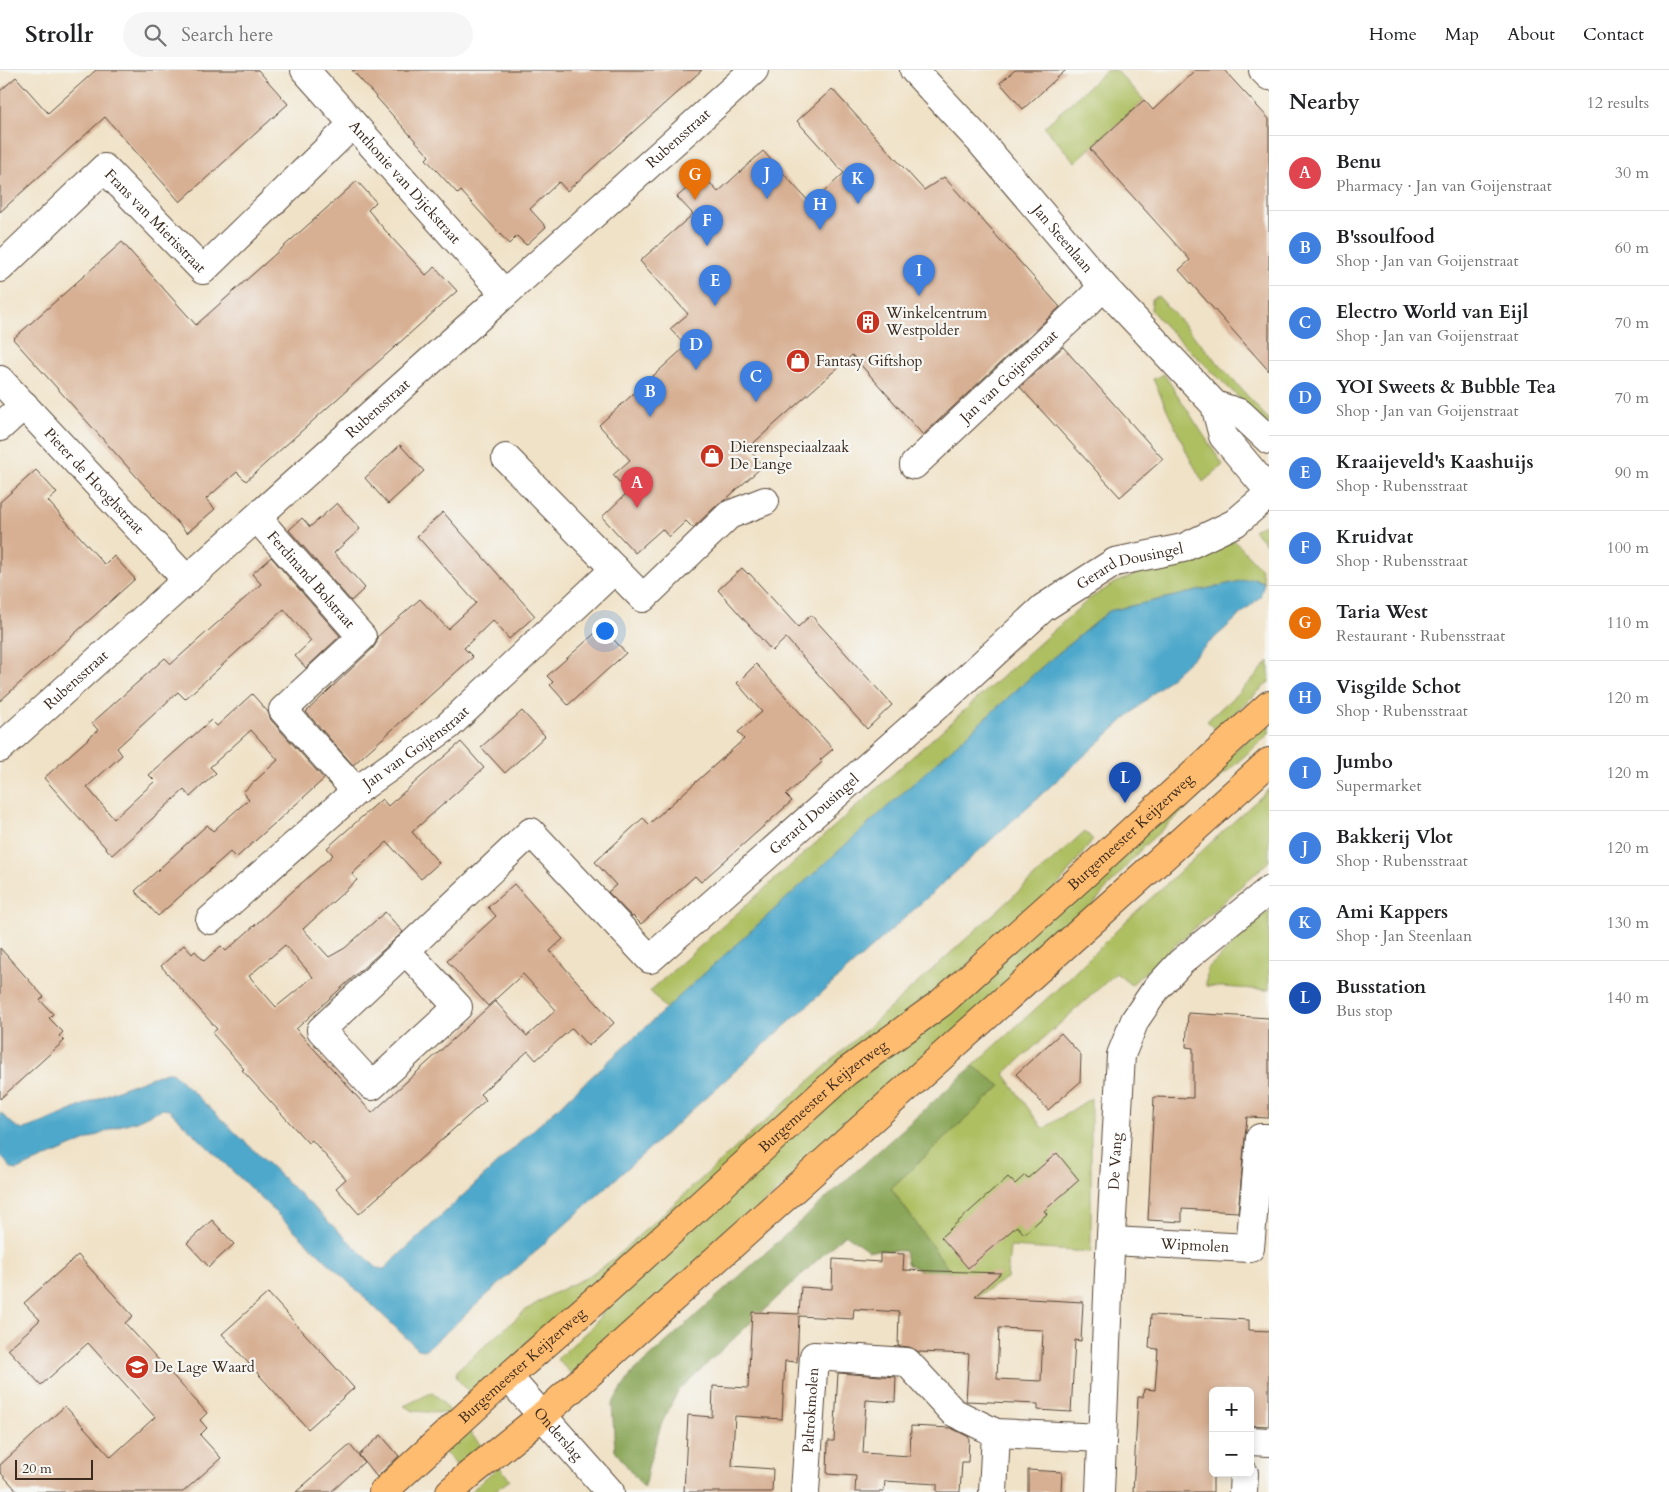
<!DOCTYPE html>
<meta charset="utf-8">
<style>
body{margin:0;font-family:Cardo,serif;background:#f6f6f6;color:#202124}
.controls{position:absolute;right:15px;bottom:15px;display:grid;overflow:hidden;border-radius:8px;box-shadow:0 2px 8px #0003}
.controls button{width:45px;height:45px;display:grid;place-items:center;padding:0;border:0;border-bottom:1px solid #e0e0e0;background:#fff;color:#202124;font:25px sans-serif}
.scale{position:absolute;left:15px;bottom:12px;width:78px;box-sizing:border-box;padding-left:5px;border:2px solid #3b2a1e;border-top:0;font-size:14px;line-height:18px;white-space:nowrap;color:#3b2a1e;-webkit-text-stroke:4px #f6f6f2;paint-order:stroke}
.you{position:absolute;left:604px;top:560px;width:18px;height:18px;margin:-12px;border:4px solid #fff;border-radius:50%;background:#1a73e8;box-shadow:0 0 0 8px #1a73e833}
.badge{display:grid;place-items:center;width:32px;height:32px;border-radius:50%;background:#0f766e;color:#fff;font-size:16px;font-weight:700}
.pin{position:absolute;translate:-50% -41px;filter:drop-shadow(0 1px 2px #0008)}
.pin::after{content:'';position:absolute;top:26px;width:18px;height:15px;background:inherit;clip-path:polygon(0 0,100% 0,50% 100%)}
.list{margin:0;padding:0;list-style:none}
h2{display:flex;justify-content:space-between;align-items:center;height:65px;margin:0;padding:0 20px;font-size:21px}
h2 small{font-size:16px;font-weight:400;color:#757577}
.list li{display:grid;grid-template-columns:32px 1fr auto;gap:15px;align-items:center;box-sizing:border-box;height:75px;padding:0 20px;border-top:1px solid #e0e0e0}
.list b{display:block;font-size:19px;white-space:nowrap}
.list p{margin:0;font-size:16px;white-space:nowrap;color:#757577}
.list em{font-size:16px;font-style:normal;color:#757577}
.icon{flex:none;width:28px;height:28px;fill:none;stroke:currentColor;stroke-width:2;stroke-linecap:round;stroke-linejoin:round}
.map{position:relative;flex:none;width:1269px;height:1422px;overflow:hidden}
header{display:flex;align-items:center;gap:30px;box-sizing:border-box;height:70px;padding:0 25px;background:#fff;border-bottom:1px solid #e0e0e0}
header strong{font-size:24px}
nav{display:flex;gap:28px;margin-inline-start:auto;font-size:18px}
.search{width:350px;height:45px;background:#f6f6f6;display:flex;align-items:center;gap:12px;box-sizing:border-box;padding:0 18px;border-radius:28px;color:#757577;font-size:19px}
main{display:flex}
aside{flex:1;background:#fff}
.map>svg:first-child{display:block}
</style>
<header>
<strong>Strollr</strong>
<div class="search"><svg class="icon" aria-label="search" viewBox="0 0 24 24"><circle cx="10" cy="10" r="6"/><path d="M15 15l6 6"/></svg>Search here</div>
<nav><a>Home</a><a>Map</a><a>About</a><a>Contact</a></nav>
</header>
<main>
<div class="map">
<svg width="1269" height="1422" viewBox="0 0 1269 1422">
<rect width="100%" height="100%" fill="#f6f6f2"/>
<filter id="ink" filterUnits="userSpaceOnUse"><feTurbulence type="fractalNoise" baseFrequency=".02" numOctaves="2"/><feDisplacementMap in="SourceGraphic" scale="10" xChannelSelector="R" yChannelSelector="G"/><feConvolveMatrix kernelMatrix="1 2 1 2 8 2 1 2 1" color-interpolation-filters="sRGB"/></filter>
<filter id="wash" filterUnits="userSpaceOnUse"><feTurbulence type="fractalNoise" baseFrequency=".0096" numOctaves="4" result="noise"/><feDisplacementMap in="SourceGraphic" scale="20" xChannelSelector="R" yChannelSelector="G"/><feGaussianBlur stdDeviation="1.12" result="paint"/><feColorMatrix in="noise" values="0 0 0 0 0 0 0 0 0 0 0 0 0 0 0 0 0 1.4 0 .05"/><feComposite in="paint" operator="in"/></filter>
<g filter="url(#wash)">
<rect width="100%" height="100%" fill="#f0e2c7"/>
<g fill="#aebf62" stroke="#747440">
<polygon points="1107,0 1116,0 1144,30 1075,92 1044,57"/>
<polygon points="1158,226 1269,350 1269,352 1266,354 1165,256 1151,240 1152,229"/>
<polygon points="1164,304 1223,395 1203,412 1189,387 1153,309"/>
<polygon points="1269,452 1269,477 1253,460"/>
<polygon points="1234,470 1261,499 1264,513 1254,508 1109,541 1044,595 666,939 650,921 1089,529 1115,513 1144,501 1207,485"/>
<polygon points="1269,591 1269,612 1216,660 1207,651 1250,612"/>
<polygon points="1269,651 1269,664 1144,776 1080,849 573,1306 557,1289 594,1255 615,1223 854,1009"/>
<polygon points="1269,719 1269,791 1131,915 1116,903 1004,1004 1043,1059 1091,1028 1091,1182 1010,1177 1007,1208 974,1228 956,1210 891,1118 1000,1017 973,996 1066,911 1125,852"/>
<polygon points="1085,761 1093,770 1056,818 473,1326 457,1309 456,1304 458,1299 526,1240 548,1226 587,1207 612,1190"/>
<polygon points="1269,840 1269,920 1206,916 1207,899"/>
<polygon points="433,1322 453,1344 414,1341 404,1336"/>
<polygon points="465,1357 487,1382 463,1403 442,1379"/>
<polygon points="499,1396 510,1410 493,1422 470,1422"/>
</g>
<polygon fill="#8aa658" stroke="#62683b" points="973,996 1001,1016 891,1118 956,1210 921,1201 907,1194 905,1181 868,1180 845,1164 678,1321 661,1355 649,1394 644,1418 615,1381 612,1334 632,1303"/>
<polygon fill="#4ea8cb" stroke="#446974" points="1254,508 1264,513 1260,527 434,1273 424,1280 418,1279 169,1040 162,1039 136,1051 119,1056 17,1100 12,1099 0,1085 0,1042 14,1055 22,1060 47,1051 120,1019 166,1002 172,1002 377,1198 384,1199 531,1062 790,825 1044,595 1109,541"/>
<g id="blocks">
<g fill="#d7af92" fill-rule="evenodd">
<polygon points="96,0 258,0 288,34 180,132 105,47 0,142 0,21 16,7 48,43"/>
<polygon points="352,0 702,0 567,121 559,112 530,139 546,157 526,175 517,166 509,174 461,121 458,124 426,89 429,86"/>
<polygon points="1015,0 1066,0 1023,39 1000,13"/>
<polygon points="1195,0 1224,0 1269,49 1269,301 1179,200 1190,190 1090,79 1144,30 1153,40"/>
<polygon points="832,19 924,120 944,107 1060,237 923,365 852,285 748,378 763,396 725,430 718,434 693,458 686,451 669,467 662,459 635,483 602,447 628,422 613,405 630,390 599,355 686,276 670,259 688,244 640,191 693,144 677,127 695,111 702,105 718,122 763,81 811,134 844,103 797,51"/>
<polygon points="357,111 376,132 368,140 390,166 426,205 435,197 457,221 246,411 237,402 206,429 215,439 187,463 13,269 122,172 196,255"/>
<polygon points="1063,277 1163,389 1120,427 1020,317"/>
<polygon points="400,375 424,401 388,434 365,408"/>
<polygon points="36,400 57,423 48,431 105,495 114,486 135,509 0,631 0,432"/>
<polygon points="337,433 360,459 334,483 365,518 351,531 289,460 302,448 310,457"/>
<polygon points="443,442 535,546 509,569 493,550 464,578 473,587 353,695 306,642 373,578 377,572 377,567 420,529 448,559 476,533 417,466"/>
<polygon points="271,487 340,566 306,598 295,586 311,571 284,539 185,629 178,622 152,646 117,678 122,685 87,717 114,749 155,711 149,705 211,650 217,656 252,624 268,642 271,650 324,709 236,788 230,782 158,846 135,821 207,755 213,761 249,729 243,722 278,690 251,660 210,697 216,703 190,727 184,720 112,785 44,708 98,660 92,653 165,588 171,594 261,514 252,504"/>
<polygon points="742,498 748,504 749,503 798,557 811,545 892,635 867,659 786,568 772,581 718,520"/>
<polygon points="602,557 626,583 568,635 550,615 553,612 547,606"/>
<polygon points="756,594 833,679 820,690 822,692 786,725 792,731 701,812 695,806 641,854 633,846 632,847 608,822 616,815 595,792 643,748 649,754 744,669 738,662 762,642 737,613"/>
<polygon points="522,641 545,666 505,703 481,677"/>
<path d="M461,672L484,698L412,762L439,793L421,809L387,772L352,804L357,810L303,859L329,887L345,878L385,842L403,862L296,959L372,1043L495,931L527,966L556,940L523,904L488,936L447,891L496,846L488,837L514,814L563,869L550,881L614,953L588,976L572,958L536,990L528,981L480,1024L486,1030L359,1144L336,1118L346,1109L312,1070L308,1073L242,1000L244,999L212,963L217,959L161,896L184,875L192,884L195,881L204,891L221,876L226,881L333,785L327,778L382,729L388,736ZM285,875L313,907L276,937L249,906Z"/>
<polygon points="0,878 44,927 40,930 53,944 49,948 63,962 59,966 64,971 0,1029"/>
<polygon points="1188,943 1269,948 1269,1048 1247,1047 1238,1142 1182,1139 1182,1152 1148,1150 1154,1027 1193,1028 1193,978 1186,977"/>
<polygon points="1061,963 1081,985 1080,1012 1048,1040 1016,1004"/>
<polygon points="1057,1083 1079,1110 1044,1141 1047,1144 1024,1164 1017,1156 968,1198 941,1167 1008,1107 1015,1114 1025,1105 1028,1108"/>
<polygon points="212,1150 234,1174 209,1197 187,1173"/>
<path d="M880,1183L904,1184L903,1200L1001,1203L975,1226L1083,1232L1081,1271L1075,1270L1071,1342L1038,1340V1334L966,1331L969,1284L919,1282L909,1277L898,1276L899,1242L854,1239L853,1249L799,1246L797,1292L785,1291L782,1349L735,1346L732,1396L773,1399L772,1422H684L688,1345L712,1347L713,1316L748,1318L752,1242L799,1244L801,1217L832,1219L833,1189L880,1192ZM999,1258L1043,1260L1041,1311L997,1309Z"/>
<polygon points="78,1185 133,1246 125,1253 207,1343 200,1350 207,1358 200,1365 221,1388 183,1422 18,1422 0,1402 0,1395 65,1336 111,1387 155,1347 88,1273 41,1315 8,1279 40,1250 24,1233"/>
<polygon points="268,1223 354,1318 308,1359 222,1264"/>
<polygon points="1151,1245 1249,1250 1249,1260 1269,1261 1269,1356 1250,1355 1250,1321 1213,1321 1213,1422 1133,1422 1138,1327 1143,1327 1144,1319 1155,1320 1158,1279 1149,1278"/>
<polygon points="838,1303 896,1307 895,1332 866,1330 863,1383 910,1386 911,1356 951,1358 969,1367 968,1392 962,1392 960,1422 937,1422 937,1414 885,1411 884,1422 855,1422 856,1406 827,1404 828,1371 834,1371"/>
<polygon points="381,1365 399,1386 377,1407 359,1385"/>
<polygon points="350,1375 364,1392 331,1422 296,1422"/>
<polygon points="1028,1400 1062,1402 1061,1422 1028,1422"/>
</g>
</g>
</g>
<g filter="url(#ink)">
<use href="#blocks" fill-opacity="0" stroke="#564637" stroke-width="1"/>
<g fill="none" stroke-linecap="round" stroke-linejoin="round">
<g stroke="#564637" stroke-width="30">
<g id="minor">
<path id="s1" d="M305,0L505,224"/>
<path id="s2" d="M914,0L979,70L1103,216L1215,335L1223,366L1269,421"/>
<polyline points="1263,0 1269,6"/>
<path id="s3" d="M0,198L104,98L203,200L353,54"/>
<path id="s4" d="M0,310L187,510"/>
<polyline points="1215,335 1240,343 1269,370"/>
<polyline points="0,357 24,335"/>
<polyline points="506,388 643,528 729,445 765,431"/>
<path id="s5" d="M914,395L1089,231L1103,216"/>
<path id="s6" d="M257,448L362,567L283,640L356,721"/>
<path id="s7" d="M0,678L754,0"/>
<path id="s8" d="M210,850L356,721L448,656L615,499"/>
<path id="s9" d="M405,880L458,937L372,1016L321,960L531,762L650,889L951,623L1043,538L1115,492L1183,478L1235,453L1269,424"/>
<path id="s10" d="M1111,1171L1250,1178L1260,1068H1269"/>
<path id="s11" d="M508,1307L610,1422"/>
<polyline points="1250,1371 1269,1372"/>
<path id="s12" d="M805,1422L814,1286L907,1292L953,1342L996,1363L1102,1368"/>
<polyline points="993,1422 996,1363"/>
<path id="s13" d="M1100,1422L1109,1201L1121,985L1135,950L1156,919L1181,892L1269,820"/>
<polyline points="1243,1422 1244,1403"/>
</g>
</g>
<g stroke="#564637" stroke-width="30">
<g id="major">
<path id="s14" d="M383,1422L508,1307L608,1219L846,1002L941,933L1077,811L1269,635"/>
<polyline points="450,1422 469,1405 543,1345 1269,692"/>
</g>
</g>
<use href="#minor" stroke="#fff" stroke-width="28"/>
<use href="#major" stroke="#febc70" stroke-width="28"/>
</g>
</g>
<defs>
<g id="building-disc" transform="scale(1.25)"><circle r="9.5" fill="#c8321e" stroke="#f6f6f2"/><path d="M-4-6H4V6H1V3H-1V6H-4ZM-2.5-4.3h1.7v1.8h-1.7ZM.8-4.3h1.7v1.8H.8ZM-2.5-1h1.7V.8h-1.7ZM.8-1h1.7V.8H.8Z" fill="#fff"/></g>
<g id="shop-disc" transform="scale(1.25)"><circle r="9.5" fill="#c8321e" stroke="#f6f6f2"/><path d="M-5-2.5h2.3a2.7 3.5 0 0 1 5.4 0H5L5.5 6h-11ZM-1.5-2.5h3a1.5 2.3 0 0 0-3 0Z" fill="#fff"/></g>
<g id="school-disc" transform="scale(1.25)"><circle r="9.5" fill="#c8321e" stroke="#f6f6f2"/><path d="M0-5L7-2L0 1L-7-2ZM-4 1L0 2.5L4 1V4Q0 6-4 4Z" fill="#fff"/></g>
</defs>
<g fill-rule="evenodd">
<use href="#building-disc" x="868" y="252"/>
<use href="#shop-disc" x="798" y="291"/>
<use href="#shop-disc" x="712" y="386"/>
<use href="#school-disc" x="137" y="1297"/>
</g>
<g text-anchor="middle" stroke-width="4.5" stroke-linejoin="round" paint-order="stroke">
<g font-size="15" fill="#3b2a1e" stroke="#f6f6f2">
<text dy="5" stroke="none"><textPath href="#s7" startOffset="912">Rubensstraat</textPath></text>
<text dy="5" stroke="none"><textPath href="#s1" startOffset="150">Anthonie van Dijckstraat</textPath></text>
<text dy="5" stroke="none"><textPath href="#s3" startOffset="218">Frans van Mierisstraat</textPath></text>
<text dy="5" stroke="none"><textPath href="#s2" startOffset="225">Jan Steenlaan</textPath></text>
<text dy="5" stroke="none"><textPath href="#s5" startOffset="130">Jan van Goijenstraat</textPath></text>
<text dy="5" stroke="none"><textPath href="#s7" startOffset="508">Rubensstraat</textPath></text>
<text dy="5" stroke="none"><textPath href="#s4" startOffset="138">Pieter de Hooghstraat</textPath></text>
<text dy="5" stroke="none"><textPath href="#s9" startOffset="1358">Gerard Dousingel</textPath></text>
<text dy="5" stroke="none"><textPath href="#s6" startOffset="82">Ferdinand Bolstraat</textPath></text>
<text dy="5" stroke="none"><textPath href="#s7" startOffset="102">Rubensstraat</textPath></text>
<text dy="5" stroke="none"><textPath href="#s8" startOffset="269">Jan van Goijenstraat</textPath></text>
<text dy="5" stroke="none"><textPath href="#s9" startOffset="952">Gerard Dousingel</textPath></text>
<text dy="5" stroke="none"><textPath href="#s14" startOffset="998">Burgemeester Keijzerweg</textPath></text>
<text dy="5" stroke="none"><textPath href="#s14" startOffset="592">Burgemeester Keijzerweg</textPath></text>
<text dy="5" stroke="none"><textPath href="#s13" startOffset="331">De Vang</textPath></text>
<text dy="5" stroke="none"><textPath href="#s10" startOffset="84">Wipmolen</textPath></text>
<text dy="5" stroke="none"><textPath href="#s14" startOffset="188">Burgemeester Keijzerweg</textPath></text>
<text dy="5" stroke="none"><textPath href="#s12" startOffset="82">Paltrokmolen</textPath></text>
<text dy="5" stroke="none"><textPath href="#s11" startOffset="76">Onderslag</textPath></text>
</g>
<g font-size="15" fill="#3b2a1e" stroke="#f6f6f2" text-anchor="start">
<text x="886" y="248">Winkelcentrum<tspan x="886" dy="17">Westpolder</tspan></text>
<text x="816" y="296">Fantasy Giftshop</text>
<text x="730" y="382">Dierenspeciaalzaak<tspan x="730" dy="17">De Lange</tspan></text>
<text x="154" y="1302">De Lage Waard</text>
</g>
</g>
</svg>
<div class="controls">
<button>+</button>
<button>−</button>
</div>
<div class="scale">20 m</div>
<div class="you"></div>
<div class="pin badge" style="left:637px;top:438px;background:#e0444e">A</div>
<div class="pin badge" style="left:650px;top:347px;background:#3f7fe0">B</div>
<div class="pin badge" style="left:756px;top:332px;background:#3f7fe0">C</div>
<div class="pin badge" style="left:696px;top:300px;background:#3f7fe0">D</div>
<div class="pin badge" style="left:715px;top:236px;background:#3f7fe0">E</div>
<div class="pin badge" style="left:707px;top:176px;background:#3f7fe0">F</div>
<div class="pin badge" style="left:695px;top:130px;background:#e8710a">G</div>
<div class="pin badge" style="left:820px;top:160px;background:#3f7fe0">H</div>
<div class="pin badge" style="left:919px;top:226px;background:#3f7fe0">I</div>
<div class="pin badge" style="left:767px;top:129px;background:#3f7fe0">J</div>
<div class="pin badge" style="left:858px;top:134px;background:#3f7fe0">K</div>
<div class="pin badge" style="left:1125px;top:733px;background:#1a4fb4">L</div>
</div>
<aside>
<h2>Nearby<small>12 results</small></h2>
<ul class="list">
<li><span class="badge" style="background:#e0444e">A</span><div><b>Benu</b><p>Pharmacy · Jan van Goijenstraat</p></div><em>30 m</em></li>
<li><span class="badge" style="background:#3f7fe0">B</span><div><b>B'ssoulfood</b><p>Shop · Jan van Goijenstraat</p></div><em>60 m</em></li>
<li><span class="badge" style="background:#3f7fe0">C</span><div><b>Electro World van Eijl</b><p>Shop · Jan van Goijenstraat</p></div><em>70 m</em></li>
<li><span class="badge" style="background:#3f7fe0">D</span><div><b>YOI Sweets &amp; Bubble Tea</b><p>Shop · Jan van Goijenstraat</p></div><em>70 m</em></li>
<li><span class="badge" style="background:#3f7fe0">E</span><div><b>Kraaijeveld's Kaashuijs</b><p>Shop · Rubensstraat</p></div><em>90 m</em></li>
<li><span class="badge" style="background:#3f7fe0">F</span><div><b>Kruidvat</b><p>Shop · Rubensstraat</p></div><em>100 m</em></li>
<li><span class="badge" style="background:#e8710a">G</span><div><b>Taria West</b><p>Restaurant · Rubensstraat</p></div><em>110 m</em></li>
<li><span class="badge" style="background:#3f7fe0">H</span><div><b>Visgilde Schot</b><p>Shop · Rubensstraat</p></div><em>120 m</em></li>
<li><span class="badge" style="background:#3f7fe0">I</span><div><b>Jumbo</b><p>Supermarket</p></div><em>120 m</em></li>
<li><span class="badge" style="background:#3f7fe0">J</span><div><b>Bakkerij Vlot</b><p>Shop · Rubensstraat</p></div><em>120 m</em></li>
<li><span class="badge" style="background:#3f7fe0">K</span><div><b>Ami Kappers</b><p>Shop · Jan Steenlaan</p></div><em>130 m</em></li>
<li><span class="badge" style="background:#1a4fb4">L</span><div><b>Busstation</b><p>Bus stop</p></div><em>140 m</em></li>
</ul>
</aside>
</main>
